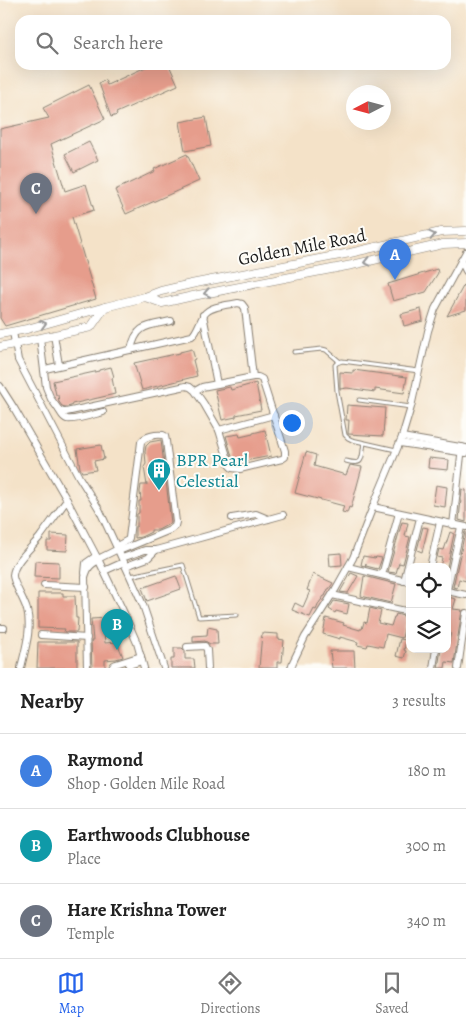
<!DOCTYPE html>
<meta charset="utf-8">
<style>
body{margin:0;font-family:Alegreya,serif;background:#f6f6f6;color:#222}
.controls{position:absolute;right:15px;bottom:15px;display:grid;overflow:hidden;border-radius:10px;box-shadow:0 5px 20px #0002}
.controls button{width:45px;height:45px;display:grid;place-items:center;padding:0;border:0;border-bottom:1px solid #e0e0e0;background:#fff;color:#222;font:25px sans-serif}
.compass{position:absolute;left:346px;top:85px;width:45px;height:45px;border-radius:50%;background:#fff;box-shadow:0 5px 20px #0002;rotate:264deg}
.you{position:absolute;left:291px;top:422px;width:18px;height:18px;margin:-12px;border:4px solid #fff;border-radius:50%;background:#1a73e8;box-shadow:0 0 0 8px #1a73e833}
.badge{display:grid;place-items:center;width:32px;height:32px;border-radius:50%;background:#2563eb;color:#fff;font-size:16px;font-weight:700}
.pin{position:absolute;translate:-50% -41px;filter:drop-shadow(0 1px 2px #0008)}
.pin::after{content:'';position:absolute;top:26px;width:18px;height:15px;background:inherit;clip-path:polygon(0 0,100% 0,50% 100%)}
.list{margin:0;padding:0;list-style:none}
h2{display:flex;justify-content:space-between;align-items:center;height:65px;margin:0;padding:0 20px;font-size:21px}
h2 small{font-size:16px;font-weight:400;color:#767676}
.list li{display:grid;grid-template-columns:32px 1fr auto;gap:15px;align-items:center;box-sizing:border-box;height:75px;padding:0 20px;border-top:1px solid #e0e0e0}
.list b{display:block;font-size:19px;white-space:nowrap}
.list p{margin:0;font-size:16px;white-space:nowrap;color:#767676}
.list em{font-size:16px;font-style:normal;color:#767676}
.icon{flex:none;width:28px;height:28px;fill:none;stroke:currentColor;stroke-width:2;stroke-linecap:round;stroke-linejoin:round}
.map{position:relative;flex:none;width:466px;height:668px;overflow:hidden}
.search{position:absolute;background:#fff;box-shadow:0 5px 20px #0002;left:15px;right:15px;top:15px;height:55px;display:flex;align-items:center;gap:12px;box-sizing:border-box;padding:0 18px;border-radius:15px;color:#767676;font-size:19px}
.sheet{height:290px;background:#fff}
nav{display:flex;justify-content:space-around;align-items:center;box-sizing:border-box;height:70px;border-top:1px solid #e0e0e0;background:#fff;font-size:14px;color:#767676}
nav a{display:grid;justify-items:center;gap:2px}
nav .on{color:#2563eb}
.map>svg:first-child{display:block}
</style>
<div class="map">
<svg width="466" height="668" viewBox="0 0 466 668">
<rect width="100%" height="100%" fill="#fdfcf7"/>
<filter id="ink" filterUnits="userSpaceOnUse"><feTurbulence type="fractalNoise" baseFrequency=".02" numOctaves="2"/><feDisplacementMap in="SourceGraphic" scale="10" xChannelSelector="R" yChannelSelector="G"/><feConvolveMatrix kernelMatrix="1 2 1 2 8 2 1 2 1" color-interpolation-filters="sRGB"/></filter>
<filter id="wash" filterUnits="userSpaceOnUse"><feTurbulence type="fractalNoise" baseFrequency=".0096" numOctaves="4" result="noise"/><feDisplacementMap in="SourceGraphic" scale="20" xChannelSelector="R" yChannelSelector="G"/><feGaussianBlur stdDeviation="1.12" result="paint"/><feColorMatrix in="noise" values="0 0 0 0 0 0 0 0 0 0 0 0 0 0 0 0 0 1.4 0 .05"/><feComposite in="paint" operator="in"/></filter>
<g filter="url(#wash)">
<rect width="100%" height="100%" fill="#f4e2c8"/>
<g id="blocks">
<g fill="#e69d8c">
<polygon points="150,65 169,65 178,85 116,113 117,115 111,117 99,83 105,80 107,85"/>
<polygon points="89,85 105,119 51,144 65,191 86,184 94,210 72,217 96,299 5,326 0,318 0,129 49,118 43,108"/>
<polygon points="206,117 211,146 185,151 180,122"/>
<polygon points="89,142 98,160 74,172 65,154"/>
<polygon points="187,154 199,181 126,214 115,190 155,171 154,169"/>
<polygon points="437,269 438,273 426,292 393,301 388,284"/>
<polygon points="466,281 466,310 447,316"/>
<polygon points="421,309 423,321 404,326 401,314"/>
<polygon points="192,349 195,359 193,360 197,376 142,390 134,363 180,353 180,352"/>
<polygon points="111,367 114,377 112,378 115,394 72,404 71,406 65,407 62,406 59,402 58,395 56,395 53,381 99,371 99,370"/>
<polygon points="353,370 407,377 404,393 375,389 375,392 347,388 340,389 340,372 353,373"/>
<polygon points="256,383 261,410 236,415 236,417 222,420 215,390 230,387 231,390"/>
<polygon points="347,405 385,408 383,436 348,434 349,420 346,420"/>
<polygon points="265,430 271,456 245,461 246,463 240,464 234,463 226,436 239,434 240,437 253,434 253,433"/>
<polygon points="161,440 171,523 158,530 151,530 151,532 141,537 135,538 135,527 137,526 137,514 139,513 139,501 141,501 140,492 141,485 147,485 144,467 146,464 145,452 146,446 150,442"/>
<polygon points="101,445 104,459 94,461 96,470 82,472 80,468 77,449"/>
<polygon points="306,452 316,455 314,466 346,475 350,465 362,467 351,508 349,507 347,513 342,512 344,506 295,493"/>
<polygon points="429,458 449,460 448,470 428,468"/>
<polygon points="436,485 447,487 445,507 433,505"/>
<polygon points="462,489 466,490 466,522 459,520"/>
<polygon points="402,522 408,523 405,536 410,537 403,564 399,563 396,573 388,572"/>
<polygon points="423,527 428,528 422,552 417,550"/>
<polygon points="450,532 454,534 447,567 440,567 442,558 437,557 439,549 444,550"/>
<polygon points="465,532 466,532 466,581 459,579 457,588 453,587"/>
<polygon points="51,534 68,535 67,551 47,550 47,541 51,541"/>
<polygon points="341,553 342,565 330,566 329,554"/>
<polygon points="363,556 375,558 376,557 382,558 378,569 366,566 366,563 365,566 361,565"/>
<polygon points="35,561 59,562 59,578 34,577"/>
<polygon points="351,573 358,576 348,593 340,592"/>
<polygon points="313,574 333,583 329,589 328,589 325,596 324,596 319,603 316,610 314,609 310,617 292,610 295,603 303,607 310,591 307,590"/>
<polygon points="176,576 181,589 147,601 142,588"/>
<polygon points="364,576 396,584 391,603 361,596"/>
<polygon points="38,593 63,593 63,596 75,596 76,618 78,618 77,632 64,632 65,629 38,628"/>
<polygon points="448,597 456,599 453,609 462,610 454,663 446,662 445,668 438,668 441,649 447,649 451,633 447,631"/>
<polygon points="334,601 349,604 347,614 336,611 335,613 329,609"/>
<polygon points="370,608 381,611 378,623 391,626 394,617 395,617 396,614 407,617 402,638 386,634 383,647 368,644 367,647 357,645 358,642 340,637 340,639 323,634 326,618 344,623 343,625 360,630 360,629 362,629 364,622 367,623"/>
<polygon points="107,618 108,632 104,632 105,643 117,642 123,657 116,659 105,660 105,668 92,668 91,641 93,641 91,619"/>
<polygon points="208,627 217,629 218,644 210,644 205,641 193,642 193,636 207,635"/>
<polygon points="262,633 278,634 278,639 284,640 282,662 277,662 277,668 259,668"/>
<polygon points="400,639 406,640 404,650 406,651 404,658 396,656"/>
<polygon points="38,642 77,642 77,668 37,668"/>
<polygon points="174,648 182,648 185,651 185,659 194,659 195,668 171,668 171,659 174,659"/>
<polygon points="330,651 354,651 355,668 332,668"/>
</g>
</g>
</g>
<g filter="url(#ink)">
<use href="#blocks" fill-opacity="0" stroke="#887f72" stroke-width="1"/>
<g fill="none" stroke-linecap="round" stroke-linejoin="round">
<g stroke="#887f72" stroke-width="5">
<g id="service">
<polyline points="294,352 322,349 326,350 339,361"/>
<polyline points="359,400 411,407"/>
<polyline points="396,450 352,440 348,438 345,435 337,391 335,365 337,363 342,361 419,371"/>
<path d="M346,461C365,466 361,459 364,443"/>
<polyline points="130,576 183,565 199,617 237,615"/>
</g>
</g>
<g stroke="#887f72" stroke-width="8">
<g id="minor">
<polyline points="461,261 466,271"/>
<polyline points="203,315 217,384"/>
<polyline points="13,332 18,360 79,477 99,509 130,576 143,605 164,668"/>
<polyline points="54,335 59,365"/>
<polyline points="40,338 46,387 51,399 59,410 63,412 66,412 186,386 190,387 195,391 204,404 219,430 230,466 232,468 240,469 282,459 285,457 285,451 262,379 258,377 253,377 202,387 195,391"/>
<path d="M131,350C136,324 148,326 171,321"/>
<path d="M45,369L192,336C198,330 199,322 204,315C209,306 228,305 238,303L242,304L245,308L253,377"/>
<polyline points="0,386 14,408 67,500 100,563 124,613 137,643 144,668"/>
<path d="M59,410C61,413 63,418 67,419C74,421 95,414 103,412"/>
<polyline points="219,430 274,415"/>
<polyline points="402,437 466,448"/>
<polyline points="400,443 466,453"/>
<polyline points="373,507 466,527"/>
<polyline points="232,518 256,514 268,519"/>
<polyline points="453,525 462,447"/>
<path d="M117,546L128,540L129,538L141,442C145,436 156,434 163,435L165,436L166,441L176,522L175,526L170,530L119,551"/>
<polyline points="122,558 145,550 156,550 283,515"/>
<polyline points="98,559 118,549"/>
<polyline points="126,566 148,558 156,550"/>
<polyline points="348,567 410,582"/>
<polyline points="430,567 440,522"/>
<polyline points="104,571 124,562"/>
<polyline points="85,573 86,563 96,556"/>
<polyline points="382,575 399,513"/>
<polyline points="404,581 420,518"/>
<polyline points="44,585 86,587"/>
<polyline points="447,590 461,527"/>
<polyline points="447,591 466,595"/>
<polyline points="332,595 410,612"/>
<polyline points="0,628 4,628"/>
<polyline points="41,635 87,638"/>
<polyline points="187,647 205,646 207,650 208,668"/>
<polyline points="129,665 142,661"/>
<path d="M21,668C25,649 32,630 27,610C25,601 12,581 13,575C14,562 32,547 40,537C49,525 58,512 67,500"/>
<path d="M87,668L85,577C88,567 90,565 99,560"/>
<polyline points="112,668 114,665 116,664 141,656"/>
<polyline points="291,668 293,662 305,637 335,590 353,558 374,504 402,437 411,407 428,331 435,309 466,252"/>
<polyline points="433,668 436,649"/>
<polyline points="458,668 466,613"/>
</g>
</g>
<g stroke="#887f72" stroke-width="9">
<g id="tertiary">
<polyline points="145,297 162,303 193,296 352,265 443,244 466,243"/>
<polyline points="105,307 145,297 161,291 191,284 350,253 441,232 466,231"/>
<polyline points="0,334 27,329 105,307 91,327 0,347"/>
</g>
</g>
<use href="#service" stroke="#fff" stroke-width="3"/>
<use href="#minor" stroke="#fff" stroke-width="6"/>
<use href="#tertiary" stroke="#fff" stroke-width="8"/>
</g>
<defs><path id="oneway-chevron" d="M-2-3.5L2.5 0L-2 3.5" fill="none" stroke-width="1.6" stroke-linecap="round" stroke-linejoin="round" transform="scale(1.25)"/></defs>
<g stroke="#999">
<use href="#oneway-chevron" transform="translate(432 235) rotate(-13)"/>
<use href="#oneway-chevron" transform="translate(367 262) rotate(167)"/>
<use href="#oneway-chevron" transform="translate(207 293) rotate(169)"/>
<use href="#oneway-chevron" transform="translate(43 324) rotate(-16)"/>
</g>
</g>
<defs>
<g id="building-pin" transform="scale(1.25)"><path d="M0 17L-7.5 6A9.5 9.5 0 1 1 7.5 6Z" fill="#0f9aa8" stroke="#fdfcf7"/><path d="M-4-6H4V6H1V3H-1V6H-4ZM-2.5-4.3h1.7v1.8h-1.7ZM.8-4.3h1.7v1.8H.8ZM-2.5-1h1.7V.8h-1.7ZM.8-1h1.7V.8H.8Z" fill="#fff"/></g>
</defs>
<g fill-rule="evenodd">
<use href="#building-pin" x="159" y="470"/>
</g>
<g text-anchor="middle" stroke-width="4" stroke-linejoin="round" paint-order="stroke">
<g font-size="18" fill="#1c1c1c" stroke="#fdfcf7">
<text transform="translate(302 247) rotate(-11)" y="6">Golden Mile Road</text>
</g>
<g font-size="18" fill="#0d838f" stroke="#fdfcf7" text-anchor="start">
<text x="176" y="466">BPR Pearl<tspan x="176" dy="21">Celestial</tspan></text>
</g>
</g>
</svg>
<div class="controls">
<button><svg class="icon" aria-label="locate" viewBox="0 0 24 24"><circle cx="12" cy="12" r="6"/><path d="M12 2v4M12 18v4M2 12h4M18 12h4"/></svg></button>
<button><svg class="icon" aria-label="layers" viewBox="0 0 24 24"><path d="M12 4l9 5-9 5-9-5zM3 14l9 5 9-5"/></svg></button>
</div>
<svg class="compass" viewBox="-18 -18 36 36"><path d="M0-13l5 13h-10z" fill="#e53935"/><path d="M0 13l5-13h-10z" fill="#767676"/></svg>
<div class="you"></div>
<div class="pin badge" style="left:395px;top:280px;background:#3f7fe0">A</div>
<div class="pin badge" style="left:117px;top:650px;background:#0f9aa8">B</div>
<div class="pin badge" style="left:36px;top:214px;background:#6b7280">C</div>
<div class="search"><svg class="icon" aria-label="search" viewBox="0 0 24 24"><circle cx="10" cy="10" r="6"/><path d="M15 15l6 6"/></svg>Search here</div>
</div>
<section class="sheet">
<h2>Nearby<small>3 results</small></h2>
<ul class="list">
<li><span class="badge" style="background:#3f7fe0">A</span><div><b>Raymond</b><p>Shop · Golden Mile Road</p></div><em>180 m</em></li>
<li><span class="badge" style="background:#0f9aa8">B</span><div><b>Earthwoods Clubhouse</b><p>Place</p></div><em>300 m</em></li>
<li><span class="badge" style="background:#6b7280">C</span><div><b>Hare Krishna Tower</b><p>Temple</p></div><em>340 m</em></li>
</ul>
</section>
<nav>
<a class="on"><svg class="icon" aria-label="map" viewBox="0 0 24 24"><path d="M3 6l6-2 6 2 6-2v14l-6 2-6-2-6 2zM9 4v14M15 6v14"/></svg>Map</a>
<a><svg class="icon" aria-label="directions" viewBox="0 0 24 24"><path d="M12 3l9 9-9 9-9-9zM9 14v-3h6M13 9l2 2-2 2"/></svg>Directions</a>
<a><svg class="icon" aria-label="saved" viewBox="0 0 24 24"><path d="M7 4h10v16l-5-4-5 4z"/></svg>Saved</a>
</nav>
